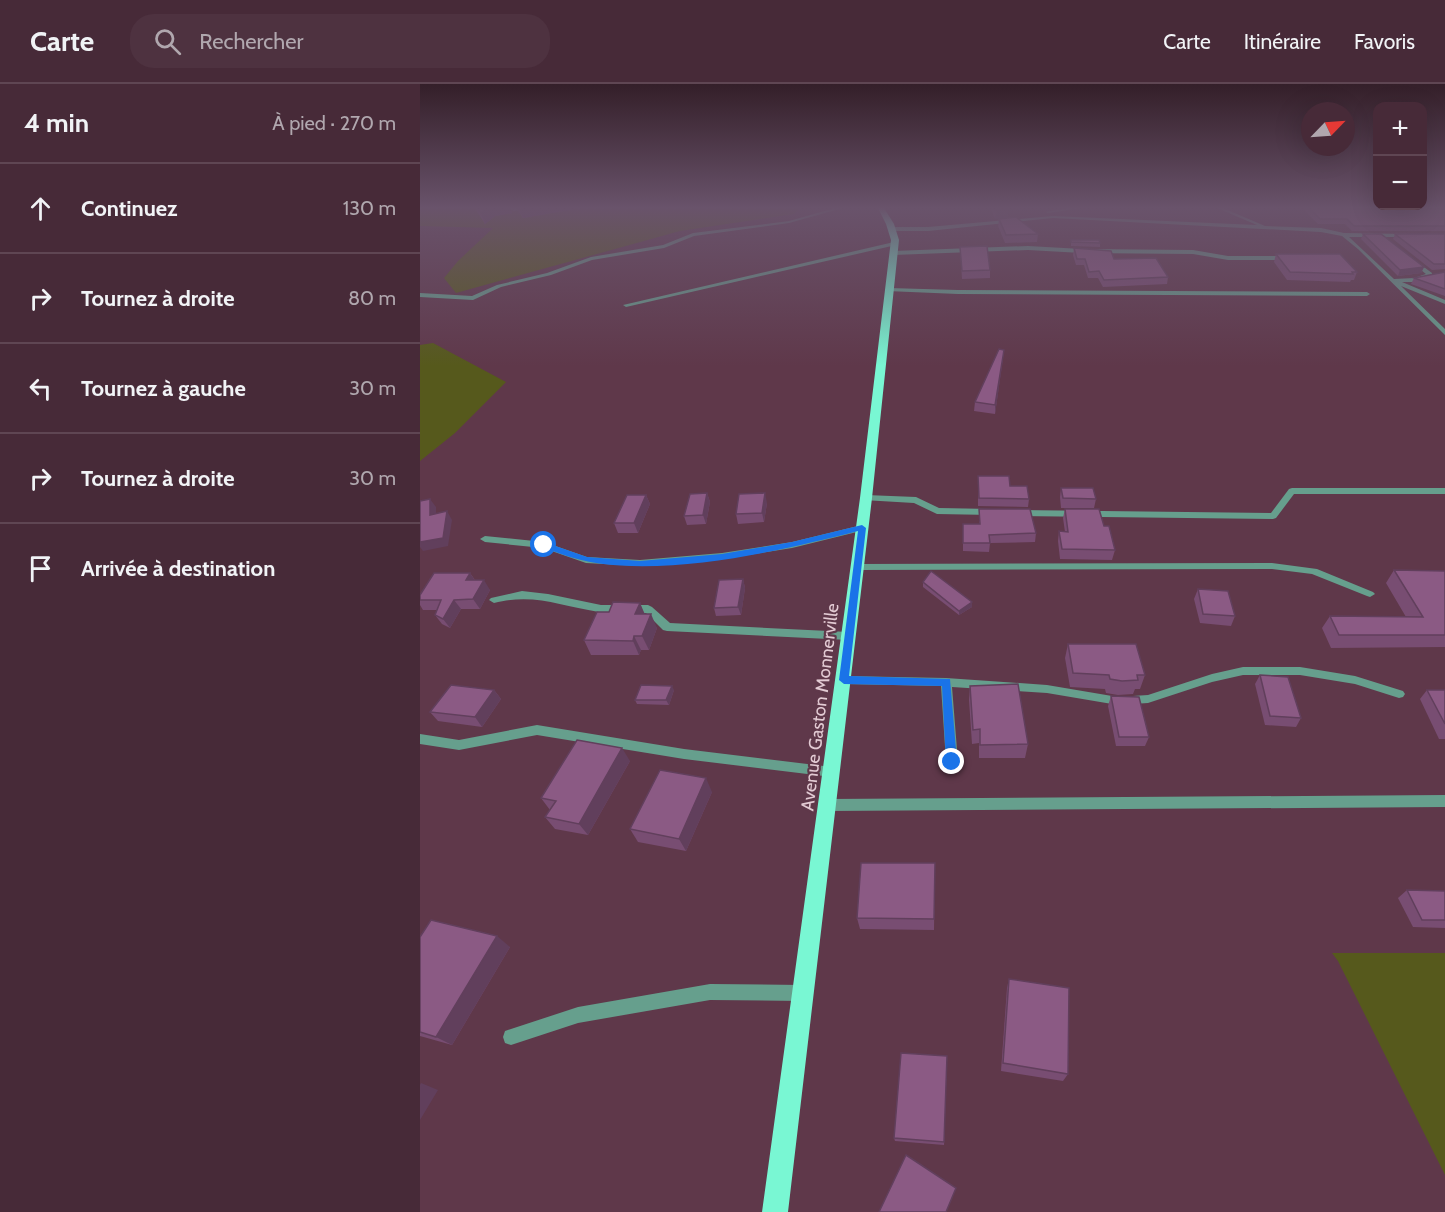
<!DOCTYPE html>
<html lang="fr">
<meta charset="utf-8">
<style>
body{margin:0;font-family:Cabin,sans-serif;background:#4e3240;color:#f1f3f6}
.controls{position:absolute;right:18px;top:18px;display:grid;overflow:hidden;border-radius:12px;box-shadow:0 6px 24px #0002}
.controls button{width:54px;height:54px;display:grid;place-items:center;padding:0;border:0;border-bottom:2px solid #5f4653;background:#472a38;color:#f1f3f6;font:30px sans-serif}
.compass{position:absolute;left:881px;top:18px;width:54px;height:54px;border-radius:50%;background:#472a38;box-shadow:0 6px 24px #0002;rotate:65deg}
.stop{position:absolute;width:18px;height:18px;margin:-14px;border:4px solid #1a73e8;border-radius:50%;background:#fff}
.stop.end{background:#1a73e8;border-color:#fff;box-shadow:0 2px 6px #0008}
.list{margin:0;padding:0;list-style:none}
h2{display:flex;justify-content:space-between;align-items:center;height:78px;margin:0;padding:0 24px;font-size:26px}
h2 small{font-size:20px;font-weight:400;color:#b0a7ae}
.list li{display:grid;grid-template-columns:39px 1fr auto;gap:18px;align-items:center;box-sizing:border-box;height:90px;padding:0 24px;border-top:2px solid #5f4653}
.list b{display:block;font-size:22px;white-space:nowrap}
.list em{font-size:20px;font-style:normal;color:#b0a7ae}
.icon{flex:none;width:33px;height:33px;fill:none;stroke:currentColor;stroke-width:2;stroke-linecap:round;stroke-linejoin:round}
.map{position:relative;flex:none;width:1025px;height:1128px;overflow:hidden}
header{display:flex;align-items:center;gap:36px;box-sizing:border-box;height:84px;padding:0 30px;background:#472a38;border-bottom:2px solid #5f4653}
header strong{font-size:28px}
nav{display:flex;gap:33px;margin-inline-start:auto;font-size:21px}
.search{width:420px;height:54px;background:#4e3240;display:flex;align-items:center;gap:15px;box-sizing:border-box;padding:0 21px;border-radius:24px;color:#b0a7ae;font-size:22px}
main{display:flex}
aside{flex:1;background:#472a38}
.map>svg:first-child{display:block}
</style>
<header>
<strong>Carte</strong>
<div class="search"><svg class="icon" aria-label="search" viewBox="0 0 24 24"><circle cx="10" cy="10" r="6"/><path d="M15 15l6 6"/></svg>Rechercher</div>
<nav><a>Carte</a><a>Itinéraire</a><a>Favoris</a></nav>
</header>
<main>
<aside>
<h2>4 min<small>À pied · 270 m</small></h2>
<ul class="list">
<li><svg class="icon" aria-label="ahead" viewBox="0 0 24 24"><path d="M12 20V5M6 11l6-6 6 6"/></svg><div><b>Continuez</b></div><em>130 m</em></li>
<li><svg class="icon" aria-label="right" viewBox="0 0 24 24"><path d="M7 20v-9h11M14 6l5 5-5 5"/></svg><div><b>Tournez à droite</b></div><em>80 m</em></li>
<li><svg class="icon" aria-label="left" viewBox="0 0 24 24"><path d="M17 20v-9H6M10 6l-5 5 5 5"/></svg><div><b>Tournez à gauche</b></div><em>30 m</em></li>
<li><svg class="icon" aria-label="right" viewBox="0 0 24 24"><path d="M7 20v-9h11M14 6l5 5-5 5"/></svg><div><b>Tournez à droite</b></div><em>30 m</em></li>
<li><svg class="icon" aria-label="arrive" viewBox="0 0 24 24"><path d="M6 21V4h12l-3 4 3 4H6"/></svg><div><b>Arrivée à destination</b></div></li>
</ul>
</aside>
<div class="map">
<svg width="1025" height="1128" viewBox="0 0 1025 1128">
<rect width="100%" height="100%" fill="#5f384a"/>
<g fill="#56591c">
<polygon points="0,124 380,124 374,130 260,147 36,209 24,194 38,177 73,144 0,142"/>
<polygon points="13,259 86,298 35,349 0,377 0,261"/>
<polygon points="912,869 1025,869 1025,1091 918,877"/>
</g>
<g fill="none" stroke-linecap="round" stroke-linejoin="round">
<g fill="#669f8d" fill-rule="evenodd">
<polygon points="86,124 111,124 94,127"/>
<polygon points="415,124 423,124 369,139 274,152 244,164 172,176 131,191 81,203 53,216 0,213 0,209 52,212 77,201 127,189 171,173 243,161 273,149 369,137"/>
<polygon points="648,124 662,124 628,129 626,128"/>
<polygon points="797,124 803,124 845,142 901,144 924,149 989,150 987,153 929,153 974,195 994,194 1006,190 991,178 993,175 1012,189 1012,191 995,198 982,198 1025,216 1025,220 981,202 1025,245 1025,251 938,165 922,152 901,148 633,134 508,147 472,147 469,145 472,143 508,143 633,132 837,141"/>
<polygon points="474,158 476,161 206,223 203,221"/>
<polygon points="608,162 662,165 773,166 808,172 868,172 871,174 868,176 808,176 773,170 662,169 608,166 473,171 470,169 473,167"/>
<polygon points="469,204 538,206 947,208 950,210 947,212 538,210 467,207 467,205"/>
<polygon points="872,404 1025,404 1025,410 874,410 856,434 853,435 597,432 593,429 597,426 851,429 869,405"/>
<polygon points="446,411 496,413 519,424 572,425 576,428 572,431 517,430 494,419 443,416 443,412"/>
<polygon points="442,441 445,442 445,446 372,464 302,475 220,482 166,479 123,464 65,458 60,455 65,452 124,458 167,473 220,476 302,469 372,458"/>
<polygon points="852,479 897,485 953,508 955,510 950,513 947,512 892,490 852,485 437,486 432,483 437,480"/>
<path d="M102,507L128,510L181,521H228L232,523L250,539L429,548L434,552L429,556L247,547L243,546L226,529C210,529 194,530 179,528C139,522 115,509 74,519L69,516L71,514Z"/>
<polygon points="823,583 880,583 935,592 983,607 985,610 983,613 979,614 935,600 880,591 823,591 792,598 728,619 698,621 627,609 532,603 538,678 536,682 532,683 528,682 526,678 521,602 424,600 420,599 419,596 420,593 424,592 526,594 627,601 698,613 728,611 792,590"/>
<polygon points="117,641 264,665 412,683 416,684 418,688 416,692 412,693 264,675 117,651 39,666 0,660 0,650 39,656"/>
<polygon points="1025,711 1025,723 408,727 404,725 402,721 404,717 408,715"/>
<polygon points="290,900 382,901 387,904 390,909 387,914 382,917 290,916 158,939 91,961 85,959 83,953 85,947 91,945 158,923"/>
</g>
<polygon fill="#79f7d3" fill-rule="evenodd" points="458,124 464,124 474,140 479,156 452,414 368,1128 342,1128 440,414 471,156 466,140"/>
</g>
<g fill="#784d72">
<polygon points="55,124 90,124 92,129 75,132 65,140"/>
<polygon points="97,124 160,124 103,134 99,128"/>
<polygon points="571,124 585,124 588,134 618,150 617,158 585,159 578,142 579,135 581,134 575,135"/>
<polygon points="882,124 1025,124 1025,147 932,147 925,140 898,140"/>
<polygon points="943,150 1004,183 1001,189 978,192 941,155"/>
<polygon points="975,150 1025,150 1025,185 1012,186 973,155"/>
<polygon points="651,156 680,159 680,163 651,162"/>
<polygon points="540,163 570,186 570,194 542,195"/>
<polygon points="654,164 694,175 748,193 747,200 683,203 678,194 668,194 664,181 656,181 653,171"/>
<polygon points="856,170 937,188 934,196 931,196 930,198 867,196 854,178"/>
<polygon points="1025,188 1025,212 991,200 994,194"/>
<polygon points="584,266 575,330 554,327 555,318"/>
<polygon points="558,392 590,402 609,415 608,423 558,422"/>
<polygon points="641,404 676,415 674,424 641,424 640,413"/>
<polygon points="287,409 290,418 286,440 267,441 264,432"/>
<polygon points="226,411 230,420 218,449 198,449 194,439"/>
<polygon points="347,419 344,438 318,440 316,430"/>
<polygon points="559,425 616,449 615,458 570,459 569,468 543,467 543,440 559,440"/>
<polygon points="645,425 684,442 695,466 692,476 640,475 638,457 639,447 645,448 643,434"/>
<polygon points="974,486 1025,487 1025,563 911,564 902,544 910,532 986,533 966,499"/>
<polygon points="50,489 55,496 70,506 60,525 41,525 30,544 22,540 15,531 17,526 3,526 0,521 0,511"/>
<polygon points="323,495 325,504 321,531 296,532 294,524"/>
<polygon points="503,498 552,518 552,523 539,531 503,503"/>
<polygon points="778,505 815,532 811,542 780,539 774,515"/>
<polygon points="220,519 224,530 237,544 229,566 221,566 219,571 171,571 164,556 189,528"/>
<polygon points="648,560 725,591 720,605 715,605 713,610 698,611 686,609 685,605 650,603 645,574"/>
<polygon points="840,591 881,634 876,643 845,641 835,600"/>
<polygon points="550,602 608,660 605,674 559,674 559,659 552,660 549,616"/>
<polygon points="74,606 81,615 62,643 18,637 10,628"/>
<polygon points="254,606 249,621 217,620 215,616"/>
<polygon points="1007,606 1025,606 1025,655 1019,655 1000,615"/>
<polygon points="691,612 729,653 725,662 696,662 688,622"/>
<polygon points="210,677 168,751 135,745 125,733 130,726 121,714"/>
<polygon points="292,708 266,767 218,758 210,745"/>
<polygon points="515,779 514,846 440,845 437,834"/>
<polygon points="987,806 1025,807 1025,844 993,843 978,814"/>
<polygon points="0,853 90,863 32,961 0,952"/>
<polygon points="589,895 648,990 643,997 581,987 587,904"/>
<polygon points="527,972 524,1061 475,1057 474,1054"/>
</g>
<g fill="#613f5c">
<polygon points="67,124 90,124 92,129 75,132 65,140 61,129"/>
<polygon points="99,124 160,124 103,134"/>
<polygon points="588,126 588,134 575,135 576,127"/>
<polygon points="1004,183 1001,189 978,192 980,186"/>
<polygon points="584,266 583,275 575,330 575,321"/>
<polygon points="287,409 290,418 286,440 283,431"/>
<polygon points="345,409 347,419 344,438 342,429"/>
<polygon points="226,411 230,420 218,449 214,439"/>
<polygon points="10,415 16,423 16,440 10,431"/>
<polygon points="27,427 32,436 28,462 3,467 0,463 0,457"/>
<polygon points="50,489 56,498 46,496"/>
<polygon points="323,495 325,504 321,531 318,523"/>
<polygon points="64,496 70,506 60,525 53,515"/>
<polygon points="34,516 41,525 30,544 23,535"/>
<polygon points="552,518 552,523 539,531 539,527"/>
<polygon points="220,519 226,533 215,530"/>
<polygon points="231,530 237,544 229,566 222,552"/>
<polygon points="214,552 221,566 219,571 213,557"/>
<polygon points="252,602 254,606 249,621 246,616"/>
<polygon points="74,606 81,615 62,643 55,633"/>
<polygon points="202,664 210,677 168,751 159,740"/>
<polygon points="286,694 292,708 266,767 259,755"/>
<polygon points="77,852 90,863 32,961 16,953"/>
<polygon points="1,999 18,1006 0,1036 0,1001"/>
</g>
<g fill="#8b5a84" stroke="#613f5c" stroke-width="1.5">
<polygon points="57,124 67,124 61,129"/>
<polygon points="574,124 585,124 588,126 576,127"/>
<polygon points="889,124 1025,124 1025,142 934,142 927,135 900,135"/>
<polygon points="596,133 618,150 586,151 579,135"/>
<polygon points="943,150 961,150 1004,183 980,186"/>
<polygon points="975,150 1025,150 1025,180 1014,180"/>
<polygon points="651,156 679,156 680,159 651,158"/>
<polygon points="567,162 570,186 542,187 540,163"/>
<polygon points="654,164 691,167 694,175 736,174 748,193 684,196 679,187 669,188 665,175 657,175"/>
<polygon points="856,170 920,170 937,188 932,188 933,190 870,188"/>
<polygon points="1025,188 1025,205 994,194"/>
<polygon points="579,265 584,266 575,321 555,318"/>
<polygon points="558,392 589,392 590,402 607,402 609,415 559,414"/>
<polygon points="641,404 673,404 676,415 643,414"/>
<polygon points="287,409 283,431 264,432 270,410"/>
<polygon points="345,409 342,429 316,430 319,410"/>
<polygon points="207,411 226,411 214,439 194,439"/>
<polygon points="10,415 10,431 27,427 23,454 0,458 0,417"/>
<polygon points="559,425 610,425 616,449 569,451 570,459 543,459 543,440 560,440"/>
<polygon points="645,425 679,425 684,442 689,442 695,466 642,465 639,447 648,448"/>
<polygon points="974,486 1025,487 1025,551 919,551 910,532 1003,533"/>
<polygon points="511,487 552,518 539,527 503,498"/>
<polygon points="14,489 50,489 46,496 64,496 53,515 34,516 23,535 15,531 21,516 0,516 0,511"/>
<polygon points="323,495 318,523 294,524 299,496"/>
<polygon points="778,505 808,507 815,532 783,530"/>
<polygon points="193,518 220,519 215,530 231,530 222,552 214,552 213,557 164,556 177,528 189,528"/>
<polygon points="648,560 716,560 725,591 717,591 718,596 702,597 690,595 689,591 653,589"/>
<polygon points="840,591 868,593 881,634 850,632"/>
<polygon points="598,600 608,660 560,661 560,645 553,646 550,602"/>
<polygon points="31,601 74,606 55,633 10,628"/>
<polygon points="221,601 252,602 246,616 215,616"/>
<polygon points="1007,606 1025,606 1025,640"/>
<polygon points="691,612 719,613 729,653 699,653"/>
<polygon points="157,656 202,664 159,740 125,733 136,717 121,714"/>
<polygon points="240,686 286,694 259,755 210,745"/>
<polygon points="441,779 515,779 514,835 437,834"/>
<polygon points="987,806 1025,807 1025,836 1002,836"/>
<polygon points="11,836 77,852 16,953 0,948 0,853"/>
<polygon points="589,895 649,904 648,990 583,979"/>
<polygon points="481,969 527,972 524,1058 474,1054"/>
<polygon points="486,1071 536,1104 526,1128 459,1128"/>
</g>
<linearGradient id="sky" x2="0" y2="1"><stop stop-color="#341f29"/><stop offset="0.44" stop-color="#69536b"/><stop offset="1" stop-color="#69536b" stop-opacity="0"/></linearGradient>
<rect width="1025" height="282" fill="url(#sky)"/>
<path fill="#1a73e8" d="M442,441L446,444L429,592L530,595L537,678L536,682L532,683L526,678L522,602L424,600L419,596L438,447C356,468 221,500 141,470C134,467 126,465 120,461L124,458L167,473L220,477L302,470L372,458Z"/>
<g text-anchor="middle" stroke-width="4.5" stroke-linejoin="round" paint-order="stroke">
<g font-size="18" fill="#e3cbd4" stroke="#5f384a">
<text transform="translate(400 623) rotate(-83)" y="6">Avenue Gaston Monnerville</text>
</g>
</g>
</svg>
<div class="controls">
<button>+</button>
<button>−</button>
</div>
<svg class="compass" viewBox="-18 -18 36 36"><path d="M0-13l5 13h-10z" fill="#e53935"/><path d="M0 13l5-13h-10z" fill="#b0a7ae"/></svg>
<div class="stop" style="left:124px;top:461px"></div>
<div class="stop end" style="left:532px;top:678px"></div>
</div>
</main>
